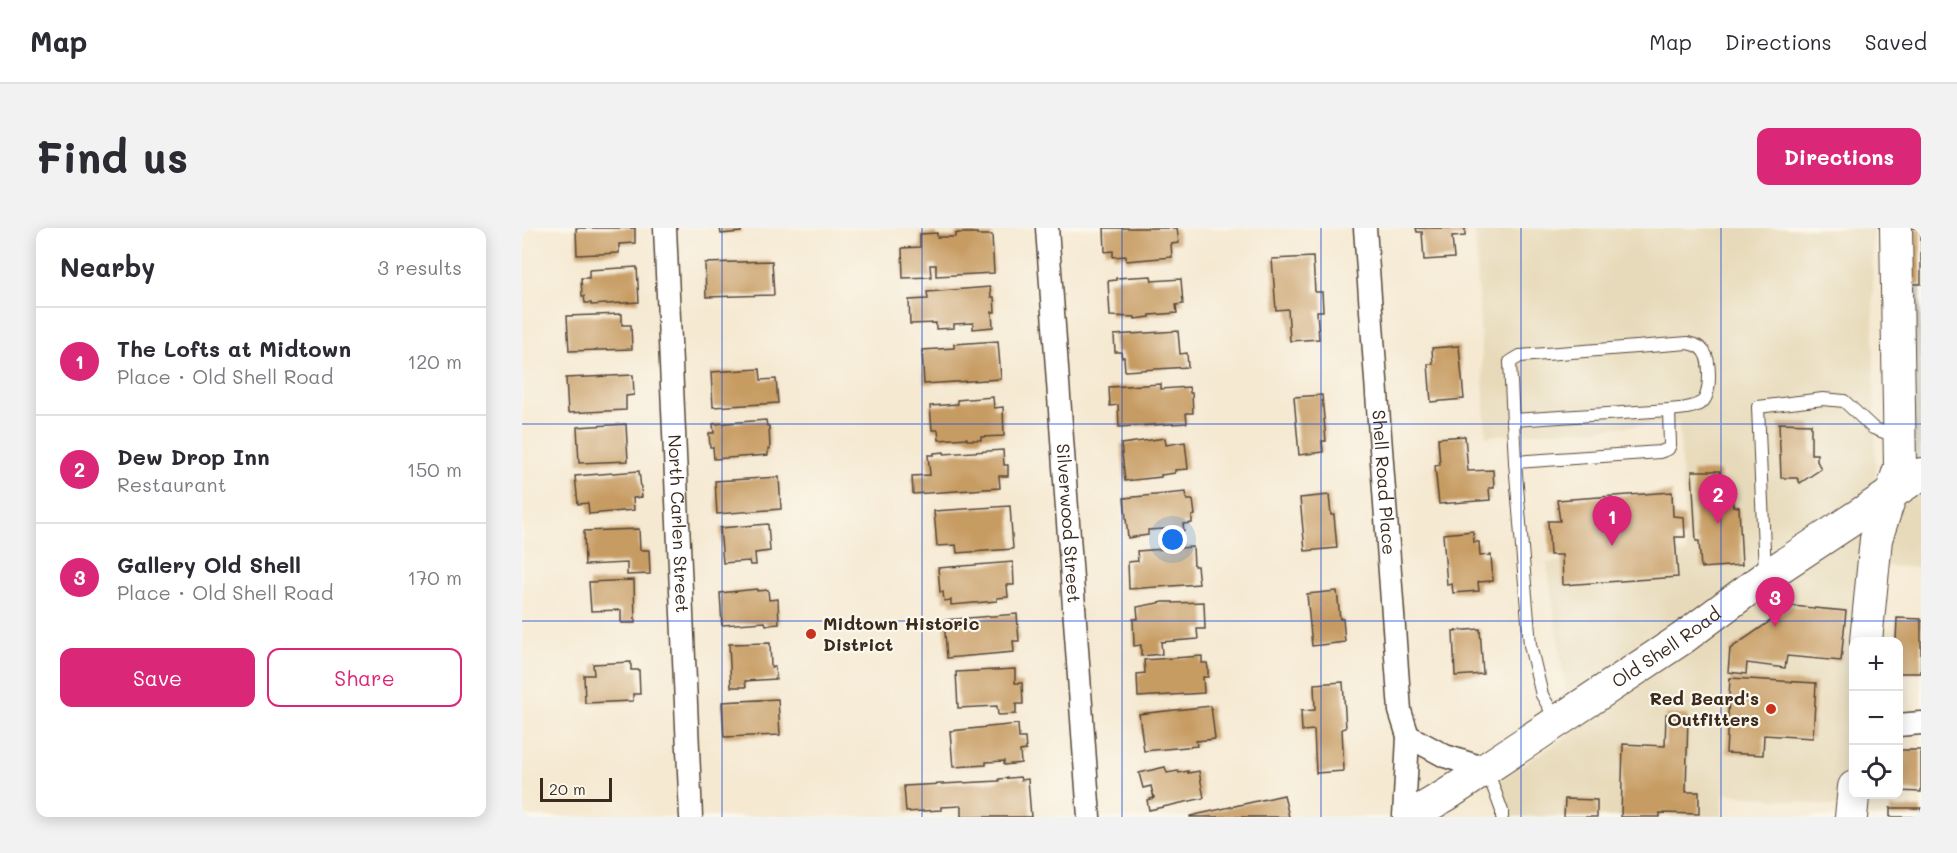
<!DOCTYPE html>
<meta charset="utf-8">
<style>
body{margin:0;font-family:Mali,sans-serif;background:#f2f2f3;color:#2b2b33}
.controls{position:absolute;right:18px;bottom:18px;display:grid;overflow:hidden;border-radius:12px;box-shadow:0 3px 15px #0003}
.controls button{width:54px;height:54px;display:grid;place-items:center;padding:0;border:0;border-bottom:2px solid #e1e1e2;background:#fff;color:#2b2b33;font:30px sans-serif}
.scale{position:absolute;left:18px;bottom:15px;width:72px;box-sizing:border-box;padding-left:6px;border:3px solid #3b2a1e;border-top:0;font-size:16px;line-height:21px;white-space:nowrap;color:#3b2a1e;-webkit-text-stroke:4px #fbf7ec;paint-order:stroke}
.you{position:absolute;left:651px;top:312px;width:21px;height:21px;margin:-15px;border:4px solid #fff;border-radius:50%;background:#1a73e8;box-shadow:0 0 0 9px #1a73e833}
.badge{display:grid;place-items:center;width:39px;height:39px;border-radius:50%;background:#db2777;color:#fff;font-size:20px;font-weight:700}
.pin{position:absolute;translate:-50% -50px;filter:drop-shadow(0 2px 3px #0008)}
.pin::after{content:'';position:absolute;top:32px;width:21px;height:18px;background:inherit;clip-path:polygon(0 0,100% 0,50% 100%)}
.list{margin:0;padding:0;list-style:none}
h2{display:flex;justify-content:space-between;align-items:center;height:78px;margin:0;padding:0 24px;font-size:26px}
h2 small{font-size:20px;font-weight:400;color:#7c7c81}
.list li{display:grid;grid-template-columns:39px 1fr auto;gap:18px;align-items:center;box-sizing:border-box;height:108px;padding:0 24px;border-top:2px solid #e1e1e2}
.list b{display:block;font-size:22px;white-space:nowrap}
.list p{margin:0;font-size:20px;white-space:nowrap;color:#7c7c81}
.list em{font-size:20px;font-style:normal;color:#7c7c81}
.actions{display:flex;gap:12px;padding:18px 24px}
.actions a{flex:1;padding:14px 0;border:2px solid #db2777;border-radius:12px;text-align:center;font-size:21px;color:#db2777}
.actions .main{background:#db2777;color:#fff}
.icon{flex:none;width:33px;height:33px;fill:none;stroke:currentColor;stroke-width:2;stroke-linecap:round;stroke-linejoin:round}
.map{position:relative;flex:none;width:1399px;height:589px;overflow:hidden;border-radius:12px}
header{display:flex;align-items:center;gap:36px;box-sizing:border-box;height:84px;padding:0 30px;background:#fff;border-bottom:2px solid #e1e1e2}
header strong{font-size:28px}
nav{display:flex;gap:33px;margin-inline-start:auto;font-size:21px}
.intro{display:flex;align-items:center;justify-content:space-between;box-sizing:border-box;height:144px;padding:0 36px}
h1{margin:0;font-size:42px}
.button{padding:15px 27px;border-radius:12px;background:#db2777;color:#fff;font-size:21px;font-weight:700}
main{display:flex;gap:36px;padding:0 36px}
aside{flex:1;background:#fff;border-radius:12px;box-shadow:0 3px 15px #0003}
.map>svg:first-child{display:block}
</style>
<header>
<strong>Map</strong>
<nav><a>Map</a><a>Directions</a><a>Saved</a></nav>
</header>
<div class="intro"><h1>Find us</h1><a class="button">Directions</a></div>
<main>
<aside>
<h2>Nearby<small>3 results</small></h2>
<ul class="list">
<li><span class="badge">1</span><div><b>The Lofts at Midtown</b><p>Place · Old Shell Road</p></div><em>120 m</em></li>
<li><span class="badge">2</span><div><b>Dew Drop Inn</b><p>Restaurant</p></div><em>150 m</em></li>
<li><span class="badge">3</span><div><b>Gallery Old Shell</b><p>Place · Old Shell Road</p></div><em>170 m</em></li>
</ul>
<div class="actions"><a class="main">Save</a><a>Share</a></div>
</aside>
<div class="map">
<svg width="1399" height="589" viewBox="0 0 1399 589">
<rect width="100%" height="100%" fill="#fbf7ec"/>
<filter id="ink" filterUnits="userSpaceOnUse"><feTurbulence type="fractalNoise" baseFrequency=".0167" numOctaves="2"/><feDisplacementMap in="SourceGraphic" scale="12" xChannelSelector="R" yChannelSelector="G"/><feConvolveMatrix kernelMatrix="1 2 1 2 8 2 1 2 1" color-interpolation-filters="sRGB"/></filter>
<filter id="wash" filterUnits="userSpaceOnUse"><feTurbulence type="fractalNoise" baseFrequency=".008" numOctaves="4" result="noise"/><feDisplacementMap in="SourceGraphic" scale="24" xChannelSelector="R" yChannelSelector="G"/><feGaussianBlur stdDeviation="1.35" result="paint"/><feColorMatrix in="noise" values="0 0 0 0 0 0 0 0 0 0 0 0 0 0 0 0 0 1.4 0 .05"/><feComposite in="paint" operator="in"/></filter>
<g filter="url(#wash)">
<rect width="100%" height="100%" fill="#f5e9d2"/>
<polygon fill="#e7daba" points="953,0 1350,0 1354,286 1399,258 1399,340 1344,337 1332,413 1331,462 1321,579 1202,565 1200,589 978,589 978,552 1050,505 1025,335 1165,325 1157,195 964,208"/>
<polygon fill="#c8c4b8" points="1392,0 1399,0 1399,229 1387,236"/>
<g id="blocks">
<g fill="#c79c64">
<polygon points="54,0 113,0 113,15 97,16 97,25 55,27"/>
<polygon points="198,0 219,0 219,4 199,6"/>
<polygon points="582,0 655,0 657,15 649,16 650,29 604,33 604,28 591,29 591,23 583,24"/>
<polygon points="894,0 943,0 943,8 930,9 932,30 902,32 900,4 895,4"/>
<polygon points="1388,0 1399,0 1399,56 1389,56"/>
<polygon points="415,5 415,9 433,9 433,6 436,5 455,5 455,7 470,7 472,45 414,48 414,37 408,37 409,49 381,50 380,20 398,19 398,6"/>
<polygon points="791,29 793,64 800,64 801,83 795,83 797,111 768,113 766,81 754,82 750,31"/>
<polygon points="250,33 252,67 184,69 183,35"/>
<polygon points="115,39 117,74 69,77 69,75 63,75 62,68 60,68 59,50 67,50 67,42"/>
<polygon points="629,48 630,53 659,51 661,76 654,77 655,85 628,87 628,89 613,91 613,89 588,88 586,53 594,52 594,50"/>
<polygon points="468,59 469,69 472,69 473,84 470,84 471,99 451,101 451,95 432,96 432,100 414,101 414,95 388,96 387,72 406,71 405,64"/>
<polygon points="100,86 100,97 109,97 110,121 47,123 45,88"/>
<polygon points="656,103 658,126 665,125 666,139 603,143 602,129 600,130 599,124 593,124 592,107"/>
<polygon points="476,113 479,151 402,156 400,122 432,120 432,116"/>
<polygon points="937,118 942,171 909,174 906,136 911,136 910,120"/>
<polygon points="238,141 239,152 254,151 256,175 191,179 189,144"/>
<polygon points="111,147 112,167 104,168 104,182 46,185 44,150"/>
<polygon points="639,156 639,161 667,159 668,165 670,165 671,185 664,185 665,195 597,199 596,177 588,178 587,159"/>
<polygon points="800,167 804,213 800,213 801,224 777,227 772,169"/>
<polygon points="471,169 472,180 481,179 482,208 459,209 459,212 445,212 445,210 417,212 416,202 410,202 408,178 436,176 435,172"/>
<polygon points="244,192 245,198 247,198 248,221 246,221 246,227 192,231 191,219 188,219 187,205 192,205 191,196"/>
<polygon points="1257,195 1289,196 1289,226 1295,226 1295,233 1299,241 1278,255 1275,250 1259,250"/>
<polygon points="104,196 106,233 57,235 55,199"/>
<polygon points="943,208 946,243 971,242 972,260 967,260 968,272 917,276 913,238 918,237 916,210"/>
<polygon points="643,210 644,217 663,214 666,241 653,242 653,245 639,247 639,249 603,253 599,216"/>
<polygon points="481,222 482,237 486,237 486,248 477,248 478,260 391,266 390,248 408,247 406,227 412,227 412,225 422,224 422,226"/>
<polygon points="117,243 120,269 111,270 112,282 67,286 66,275 56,276 53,248"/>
<polygon points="1170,243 1198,243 1199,267 1210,268 1211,278 1217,279 1220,337 1179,340 1177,313 1174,313"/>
<polygon points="257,249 259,281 195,286 193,253"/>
<polygon points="664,264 665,272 671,272 673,287 670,288 670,295 661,296 662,303 643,305 642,301 626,302 626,307 606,310 602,270"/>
<polygon points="1150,264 1151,288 1162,289 1163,309 1153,309 1156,349 1041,357 1040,327 1028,327 1026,293 1038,293 1035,272"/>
<polygon points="807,267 809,287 812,287 815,320 783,323 778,270"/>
<polygon points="488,278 491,321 435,325 434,317 415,318 412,283"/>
<polygon points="246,296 248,323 233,325 234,337 228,337 227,333 201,335 198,300"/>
<polygon points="117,301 118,322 127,322 128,346 105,347 105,335 63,337 62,303"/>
<polygon points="951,303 952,314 957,314 958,328 969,327 971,353 956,354 957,363 931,365 930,356 925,357 921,306"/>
<polygon points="671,319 672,338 675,338 677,356 607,361 606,334 616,333 615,323"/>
<polygon points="491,334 492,357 485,357 486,369 475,370 475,373 429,377 429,372 422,373 421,364 418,364 416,340"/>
<polygon points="112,352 113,395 99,395 99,382 69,383 67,354"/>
<polygon points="235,361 235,363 246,362 247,372 256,371 257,396 244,397 243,394 200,397 198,365"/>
<polygon points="815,363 818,391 821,391 823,414 790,418 785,366"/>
<polygon points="641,374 651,374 651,375 682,374 683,401 675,401 676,411 639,414 640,426 619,428 619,417 612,418 611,391 616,391 615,379"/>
<polygon points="1270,378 1324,383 1319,433 1265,428 1263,440 1225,435 1224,446 1206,444 1208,421"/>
<polygon points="495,386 497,413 491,413 492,424 425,430 422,392"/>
<polygon points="1375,390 1399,391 1399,445 1376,445 1376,413 1374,413"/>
<polygon points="958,401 961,446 933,448 931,403"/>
<polygon points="248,415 249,439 253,439 254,451 223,453 224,459 209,459 207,416"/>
<polygon points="680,428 680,435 685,435 686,440 686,449 681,449 682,465 616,469 615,446 623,445 622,432"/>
<polygon points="109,434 109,442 117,442 118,466 111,466 111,473 63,475 62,447 72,447 71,436"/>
<polygon points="493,441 493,455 500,455 501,476 494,476 494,486 476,487 475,478 436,480 434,444"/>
<polygon points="1208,450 1294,455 1291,510 1242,507 1241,527 1204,525"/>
<polygon points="821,454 824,500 820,501 822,543 794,545 792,502 780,503 779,483 793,482 792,456"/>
<polygon points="256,471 258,507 202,509 200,474"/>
<polygon points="689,478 693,511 674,513 675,518 622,523 617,486"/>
<polygon points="1144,486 1166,487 1164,564 1177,564 1177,586 1138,585 1138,589 1099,589 1101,516 1143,518"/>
<polygon points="496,496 497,510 503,510 504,522 498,523 499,535 482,537 482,533 464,534 464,537 431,539 428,503"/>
<polygon points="1376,522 1399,522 1399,564 1376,563"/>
<polygon points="643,539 645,545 656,543 657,545 666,543 666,545 677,543 682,570 627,582 625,572 632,570 629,558 621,560 617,545"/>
<polygon points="498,549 499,552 506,551 509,589 439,589 439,578 419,579 419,582 384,584 382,558 477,553 477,551"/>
<polygon points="762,567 767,589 668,589 668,588"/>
<polygon points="1043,571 1075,572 1075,589 1042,589"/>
<rect x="1368" y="580" width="31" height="9"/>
</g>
</g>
</g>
<g filter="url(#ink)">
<use href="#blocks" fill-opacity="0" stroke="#574739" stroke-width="1.5"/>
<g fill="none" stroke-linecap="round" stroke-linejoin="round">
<g stroke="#574739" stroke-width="14">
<g id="lane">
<path d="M990,192L1147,182C1157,181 1171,181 1180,174C1189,167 1189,133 1182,124C1178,118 1173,117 1166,115L998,128L988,134L993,234L1008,417L1020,467L1035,493"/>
<polyline points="993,234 1138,224 1146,221 1148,217 1147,182"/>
<polyline points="1243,345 1236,179 1301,171 1322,173 1351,200 1375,209"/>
<polyline points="965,542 980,583 980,589"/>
</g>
</g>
<g stroke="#574739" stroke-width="25">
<g id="street">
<path id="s1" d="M143,0L169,589"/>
<path id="s2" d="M525,0L567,589"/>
<path id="s3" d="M843,0L878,483L886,508L882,589"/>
<polyline points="1376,497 1399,495"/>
<polyline points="886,508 923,528 964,541"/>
</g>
</g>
<g stroke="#574739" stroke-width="34">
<g id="secondary">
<polyline points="1344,413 1354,311 1378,239 1374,0"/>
<path id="s4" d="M887,589L926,566L1161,410L1243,349L1399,246"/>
<polyline points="1329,589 1332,559"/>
</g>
</g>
<use href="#lane" stroke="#fff" stroke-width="12"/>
<use href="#street" stroke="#fff" stroke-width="22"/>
<use href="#secondary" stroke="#fff" stroke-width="32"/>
</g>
</g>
<path fill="none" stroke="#1d4ed8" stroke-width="1.5" stroke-opacity="0.55" d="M200,0V589M400,0V589M600,0V589M799,0V589M999,0V589M1199,0V589M0,196H1399M0,393H1399"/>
<g fill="#c8321e" stroke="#fbf7ec" stroke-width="2">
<circle cx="289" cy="406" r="6"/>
<circle cx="1249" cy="481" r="6"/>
</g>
<g text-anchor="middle" stroke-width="4.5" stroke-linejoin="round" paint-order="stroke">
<g font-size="18" fill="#3b2a1e" stroke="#fbf7ec">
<text dy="6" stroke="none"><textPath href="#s3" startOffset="255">Shell Road Place</textPath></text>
<text dy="6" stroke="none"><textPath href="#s1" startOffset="296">North Carlen Street</textPath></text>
<text dy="6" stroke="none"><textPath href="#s2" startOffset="296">Silverwood Street</textPath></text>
<text dy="6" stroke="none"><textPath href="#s4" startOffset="308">Old Shell Road</textPath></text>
</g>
<g font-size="18" font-weight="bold" fill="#3b2a1e" stroke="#fbf7ec" text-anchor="start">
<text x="301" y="402">Midtown Historic<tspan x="301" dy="21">District</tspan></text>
<text x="1237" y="477" text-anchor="end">Red Beard's<tspan x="1237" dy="21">Outfitters</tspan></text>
</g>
</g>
</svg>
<div class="controls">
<button>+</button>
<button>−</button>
<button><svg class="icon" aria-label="locate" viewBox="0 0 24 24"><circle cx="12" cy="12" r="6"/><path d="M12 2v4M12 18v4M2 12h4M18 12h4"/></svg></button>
</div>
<div class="scale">20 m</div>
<div class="you"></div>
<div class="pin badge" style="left:1090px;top:318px">1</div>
<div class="pin badge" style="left:1196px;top:296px">2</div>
<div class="pin badge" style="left:1253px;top:399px">3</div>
</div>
</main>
